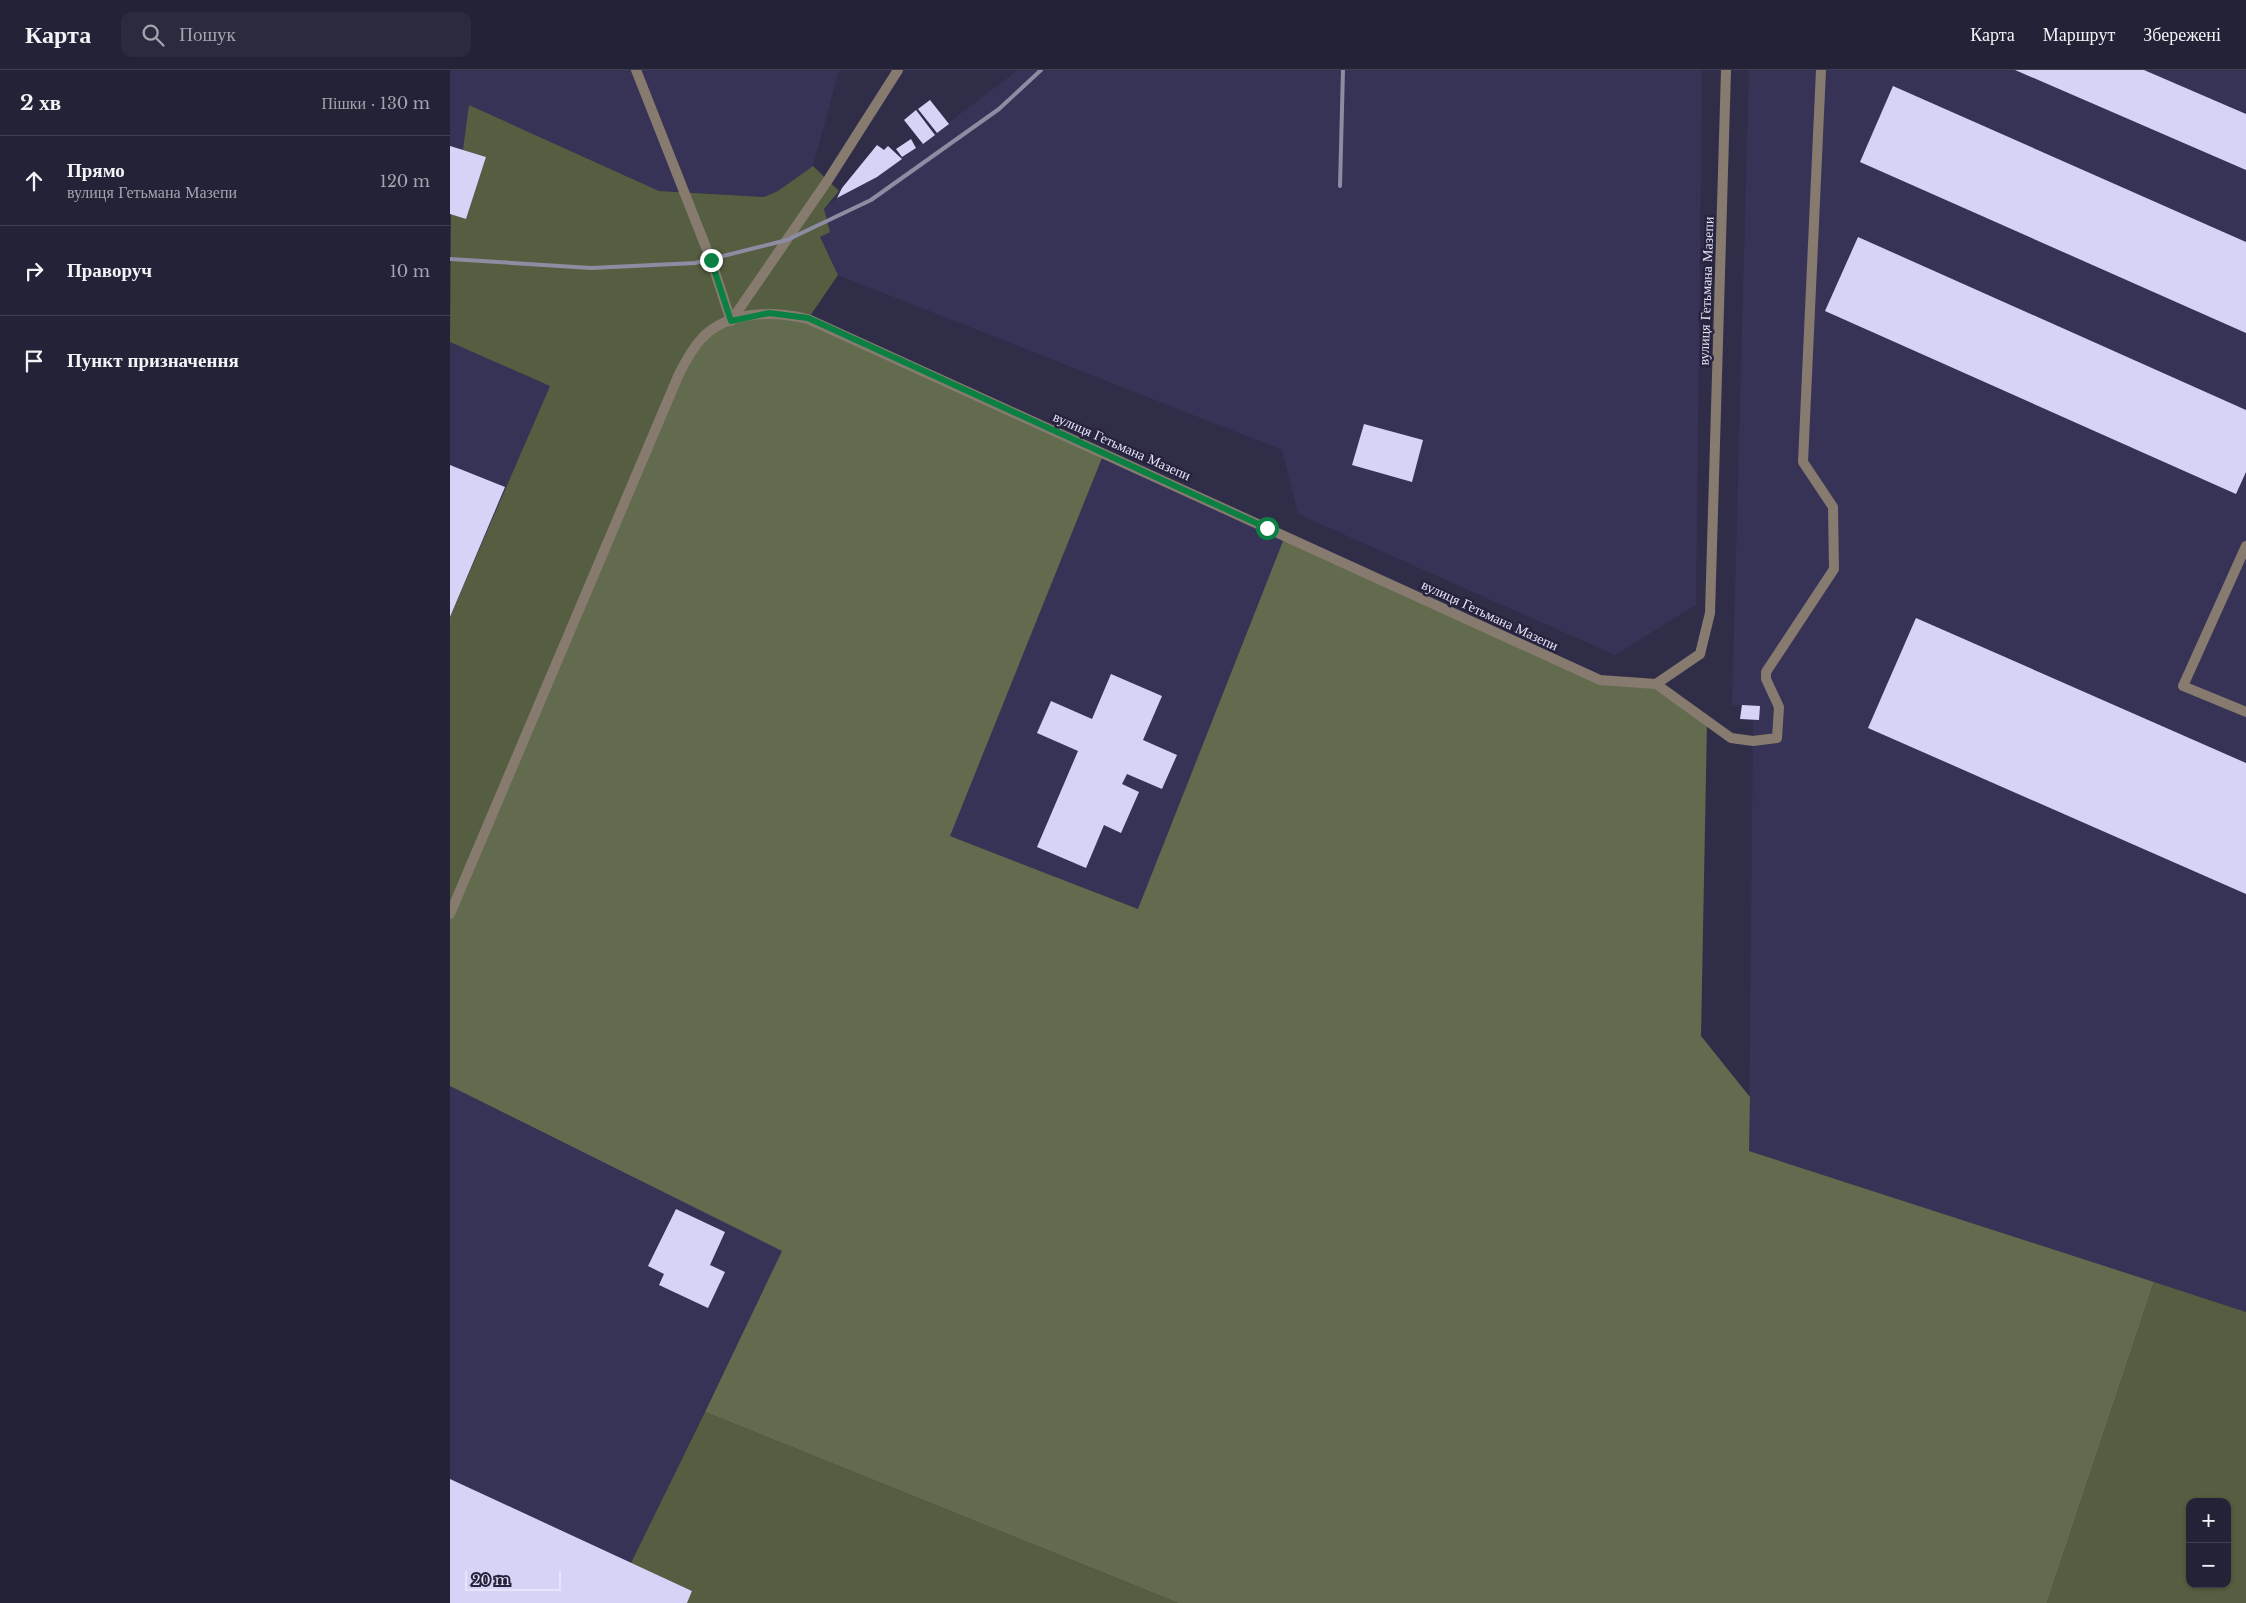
<!DOCTYPE html>
<html lang="uk">
<meta charset="utf-8">
<style>
body{margin:0;font-family:"Libre Baskerville",serif;background:#2c2a3f;color:#f1f3f6}
.controls{position:absolute;right:15px;bottom:15px;display:grid;overflow:hidden;border-radius:10px;box-shadow:0 1px 4px #0004}
.controls button{width:45px;height:45px;display:grid;place-items:center;padding:0;border:0;border-bottom:1px solid #413f52;background:#242237;color:#f1f3f6;font:25px sans-serif}
.scale{position:absolute;left:15px;bottom:12px;width:96px;box-sizing:border-box;padding-left:5px;border:2px solid #e5e5f7;border-top:0;font-size:14px;line-height:18px;white-space:nowrap;color:#e5e5f7;-webkit-text-stroke:4px #27233e;paint-order:stroke}
.stop{position:absolute;width:15px;height:15px;margin:-11px;border:4px solid #0b8043;border-radius:50%;background:#fff}
.stop.end{background:#0b8043;border-color:#fff;box-shadow:0 1px 5px #0008}
.list{margin:0;padding:0;list-style:none}
h2{display:flex;justify-content:space-between;align-items:center;height:65px;margin:0;padding:0 20px;font-size:21px}
h2 small{font-size:16px;font-weight:400;color:#a3a4ad}
.list li{display:grid;grid-template-columns:32px 1fr auto;gap:15px;align-items:center;box-sizing:border-box;height:90px;padding:0 20px;border-top:1px solid #413f52}
.list b{display:block;font-size:19px;white-space:nowrap}
.list p{margin:0;font-size:16px;white-space:nowrap;color:#a3a4ad}
.list em{font-size:16px;font-style:normal;color:#a3a4ad}
.icon{flex:none;width:28px;height:28px;fill:none;stroke:currentColor;stroke-width:2;stroke-linecap:round;stroke-linejoin:round}
.map{position:relative;flex:none;width:1796px;height:1533px;overflow:hidden}
header{display:flex;align-items:center;gap:30px;box-sizing:border-box;height:70px;padding:0 25px;background:#242237;border-bottom:1px solid #413f52}
header strong{font-size:24px}
nav{display:flex;gap:28px;margin-inline-start:auto;font-size:18px}
.search{width:350px;height:45px;background:#2c2a3f;display:flex;align-items:center;gap:12px;box-sizing:border-box;padding:0 18px;border-radius:10px;color:#a3a4ad;font-size:19px}
main{display:flex}
aside{flex:1;background:#242237}
.map>svg:first-child{display:block}
</style>
<header>
<strong>Карта</strong>
<div class="search"><svg class="icon" aria-label="search" viewBox="0 0 24 24"><circle cx="10" cy="10" r="6"/><path d="M15 15l6 6"/></svg>Пошук</div>
<nav><a>Карта</a><a>Маршрут</a><a>Збережені</a></nav>
</header>
<main>
<aside>
<h2>2 хв<small>Пішки · 130 m</small></h2>
<ul class="list">
<li><svg class="icon" aria-label="ahead" viewBox="0 0 24 24"><path d="M12 20V5M6 11l6-6 6 6"/></svg><div><b>Прямо</b><p>вулиця Гетьмана Мазепи</p></div><em>120 m</em></li>
<li><svg class="icon" aria-label="right" viewBox="0 0 24 24"><path d="M7 20v-9h11M14 6l5 5-5 5"/></svg><div><b>Праворуч</b></div><em>10 m</em></li>
<li><svg class="icon" aria-label="arrive" viewBox="0 0 24 24"><path d="M6 21V4h12l-3 4 3 4H6"/></svg><div><b>Пункт призначення</b></div></li>
</ul>
</aside>
<div class="map">
<svg width="1796" height="1533" viewBox="0 0 1796 1533">
<rect width="100%" height="100%" fill="#302d49"/>
<g fill="#373356">
<polygon points="0,0 389,0 363,96 328,121 314,127 209,121 19,35 36,87 16,149 1,145 0,149"/>
<polygon points="568,0 1252,0 1246,535 1165,585 848,444 832,380 388,205 369,166 380,161 374,139 387,128 427,107"/>
<polygon points="1299,0 1796,0 1796,1242 1299,1081 1303,650 1290,649 1291,635 1282,635"/>
<polygon points="0,272 100,316 0,547"/>
<polygon points="654,383 835,466 688,840 500,766"/>
<polygon points="0,1016 333,1181 181,1493 242,1521 237,1533 0,1533"/>
</g>
<g fill="#555e41" fill-rule="evenodd">
<polygon points="19,35 209,121 314,127 328,121 363,96 389,121 374,139 380,162 370,167 388,205 358,249 0,844 0,547 100,316 0,272 1,144 16,149 36,87 13,80"/>
<path d="M1704,1212L1796,1242V1533H1597ZM1740,1432H1777V1514H1740Z"/>
<polygon points="255,1342 728,1533 237,1533 242,1521 181,1493"/>
</g>
<polygon fill="#626b4d" points="339,244 654,383 500,766 688,839 835,466 1150,610 1206,614 1257,651 1251,966 1300,1027 1299,1081 1704,1212 1597,1533 728,1533 255,1342 332,1181 0,1016 0,844 229,304 252,268 281,251"/>
<g fill="#d6d4f6">
<polygon points="1565,0 1694,0 1796,44 1796,100"/>
<polygon points="1443,16 1796,172 1796,263 1410,92"/>
<polygon points="480,30 499,54 487,63 468,39"/>
<polygon points="466,40 485,65 473,74 454,50"/>
<polygon points="461,69 466,78 452,87 446,79"/>
<polygon points="427,75 434,80 438,76 452,89 427,107 387,128 392,118"/>
<polygon points="0,76 36,87 16,149 0,144"/>
<polygon points="1408,167 1796,340 1796,402 1786,424 1375,241"/>
<polygon points="914,354 973,370 962,412 902,395"/>
<polygon points="0,395 55,417 0,547"/>
<polygon points="1466,548 1796,693 1796,824 1418,658"/>
<polygon points="661,604 712,626 693,670 727,685 712,719 677,704 672,714 689,722 671,763 654,755 636,798 587,777 628,681 587,663 601,631 642,649"/>
<polygon points="1292,635 1310,636 1309,650 1290,649"/>
<polygon points="226,1139 275,1162 260,1195 275,1202 258,1238 209,1215 214,1204 198,1196"/>
<polygon points="0,1409 242,1521 237,1533 0,1533"/>
</g>
<g fill="none" stroke-linecap="round" stroke-linejoin="round">
<g stroke="#877b70" stroke-width="10">
<polyline points="186,0 261,190 281,251"/>
<polyline points="1796,476 1733,616 1796,642"/>
<polyline points="1206,614 1281,668 1303,671 1327,668 1329,637 1316,609 1316,602 1384,499 1383,437 1353,392 1371,0"/>
</g>
<g stroke="#877b70" stroke-width="10">
<polyline points="281,251 378,110 448,0"/>
<path d="M0,844L229,304C235,292 242,279 252,268C279,240 323,241 358,249L1150,610L1206,614L1250,584L1260,543L1276,0"/>
</g>
<g stroke="#8d8ca3" stroke-width="4">
<polyline points="890,116 893,0"/>
<polyline points="0,189 141,198 245,193 337,170 421,130 549,39 591,0"/>
</g>
</g>
<g fill="none" stroke-linecap="round" stroke-linejoin="round">
<polyline stroke="#0b8043" stroke-width="6" points="261,190 281,251 319,243 358,248 817,458"/>
</g>
<g text-anchor="middle" stroke-width="5" stroke-linejoin="round" paint-order="stroke">
<g font-size="14" fill="#e5e5f7" stroke="#27233e">
<text transform="translate(1256 221) rotate(-88)" y="5">вулиця Гетьмана Мазепи</text>
<text transform="translate(672 376) rotate(24)" y="5">вулиця Гетьмана Мазепи</text>
<text transform="translate(1040 545) rotate(25)" y="5">вулиця Гетьмана Мазепи</text>
</g>
</g>
</svg>
<div class="controls">
<button>+</button>
<button>−</button>
</div>
<div class="scale">20 m</div>
<div class="stop" style="left:817px;top:458px"></div>
<div class="stop end" style="left:261px;top:190px"></div>
</div>
</main>
